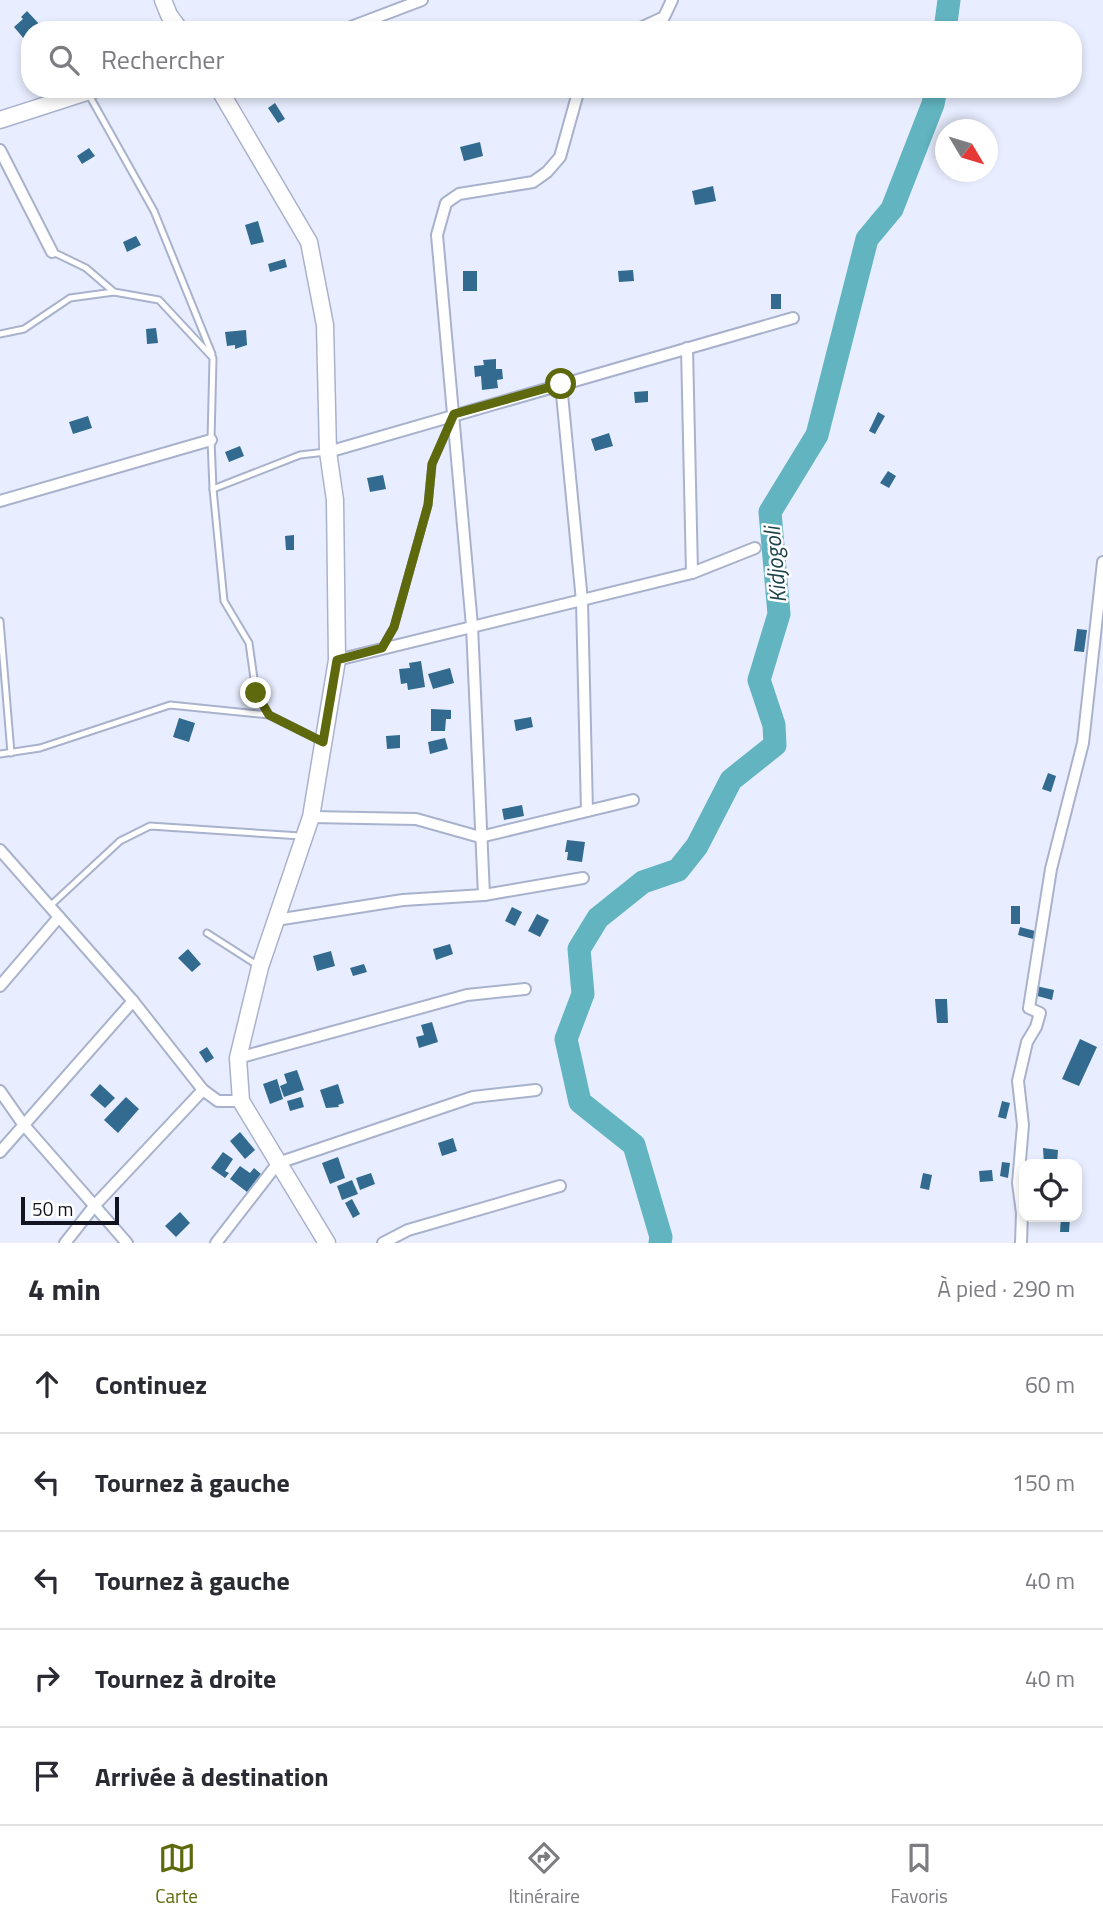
<!DOCTYPE html>
<html lang="fr">
<meta charset="utf-8">
<style>
body{margin:0;font-family:"Titillium Web",sans-serif;background:#f2f2f3;color:#2b2b33}
.controls{position:absolute;right:21px;bottom:21px;display:grid;overflow:hidden;border-radius:14px;box-shadow:0 4px 10px #0003}
.controls button{width:63px;height:63px;display:grid;place-items:center;padding:0;border:0;border-bottom:2px solid #e1e1e2;background:#fff;color:#2b2b33;font:35px sans-serif}
.compass{position:absolute;left:935px;top:119px;width:63px;height:63px;border-radius:50%;background:#fff;box-shadow:0 4px 10px #0003;rotate:128deg}
.scale{position:absolute;left:21px;bottom:18px;width:98px;box-sizing:border-box;padding-left:7px;border:4px solid #12151f;border-top:0;font-size:19px;line-height:24px;white-space:nowrap;color:#12151f;-webkit-text-stroke:5px #fff;paint-order:stroke}
.stop{position:absolute;width:21px;height:21px;margin:-16px;border:5px solid #5e680c;border-radius:50%;background:#fff}
.stop.end{background:#5e680c;border-color:#fff;box-shadow:0 2px 7px #0008}
.list{margin:0;padding:0;list-style:none}
h2{display:flex;justify-content:space-between;align-items:center;height:91px;margin:0;padding:0 28px;font-size:30px}
h2 small{font-size:23px;font-weight:400;color:#7c7c81}
.list li{display:grid;grid-template-columns:46px 1fr auto;gap:21px;align-items:center;box-sizing:border-box;height:98px;padding:0 28px;border-top:2px solid #e1e1e2}
.list b{display:block;font-size:26px;white-space:nowrap}
.list em{font-size:23px;font-style:normal;color:#7c7c81}
.icon{flex:none;width:38px;height:38px;fill:none;stroke:currentColor;stroke-width:2;stroke-linecap:round;stroke-linejoin:round}
.map{position:relative;flex:none;width:1103px;height:1243px;overflow:hidden}
.search{position:absolute;background:#fff;box-shadow:0 4px 10px #0003;left:21px;right:21px;top:21px;height:77px;display:flex;align-items:center;gap:18px;box-sizing:border-box;padding:0 24px;border-radius:28px;color:#7c7c81;font-size:26px}
.sheet{height:581px;background:#fff}
nav{display:flex;justify-content:space-around;align-items:center;box-sizing:border-box;height:98px;border-top:2px solid #e1e1e2;background:#fff;font-size:19px;color:#7c7c81}
nav a{display:grid;justify-items:center;gap:4px}
nav .on{color:#5e680c}
.map>svg:first-child{display:block}
</style>
<div class="map">
<svg width="1103" height="1243" viewBox="0 0 1103 1243">
<rect width="100%" height="100%" fill="#e8eeff"/>
<g fill="none" stroke-linecap="round" stroke-linejoin="round">
<g stroke="#62b4c1" stroke-width="23">
<polyline points="945,30 949,0"/>
<polyline points="660,1243 661,1237 634,1145 580,1102 566,1039 583,994 579,949 598,918 643,882 678,870 697,846 731,780 775,745 774,725 759,680 779,614 770,512 817,435 867,239 892,209 933,104 936,89"/>
</g>
</g>
<g fill="#326b8f">
<polygon points="27,11 41,26 36,30 30,30 30,35 25,40 14,27 23,19 21,17"/>
<polygon points="275,103 285,119 278,123 268,108"/>
<polygon points="480,142 483,156 464,161 460,147"/>
<polygon points="89,148 95,156 82,164 77,156"/>
<polygon points="713,186 716,201 695,205 692,191"/>
<polygon points="258,221 264,242 251,245 245,225"/>
<polygon points="136,236 141,245 127,252 123,242"/>
<polygon points="285,259 287,267 270,272 268,264"/>
<polygon points="633,270 634,281 619,282 618,271"/>
<rect x="463" y="271" width="14" height="20"/>
<rect x="771" y="294" width="10" height="15"/>
<polygon points="156,328 158,343 147,344 146,329"/>
<polygon points="246,330 247,345 235,349 235,345 227,346 225,332"/>
<polygon points="496,359 496,369 502,369 503,379 497,380 498,388 482,390 481,376 475,377 474,366 484,365 483,360"/>
<polygon points="648,391 648,402 635,403 634,392"/>
<polygon points="878,412 885,416 875,434 869,431"/>
<polygon points="88,416 92,428 73,434 69,422"/>
<polygon points="609,433 613,446 595,451 591,439"/>
<polygon points="240,446 244,456 229,462 225,452"/>
<polygon points="888,471 896,476 889,488 880,483"/>
<polygon points="383,475 386,489 370,492 367,478"/>
<polygon points="294,535 294,550 286,550 285,536"/>
<polygon points="1077,629 1087,630 1084,652 1074,651"/>
<polygon points="421,661 425,687 408,690 407,683 401,684 399,669 410,668 409,663"/>
<polygon points="450,668 454,683 433,689 428,674"/>
<polygon points="431,709 451,710 451,719 446,719 445,731 431,731"/>
<polygon points="531,717 533,727 516,731 514,720"/>
<polygon points="179,718 195,723 189,742 173,737"/>
<polygon points="400,735 400,748 387,749 386,736"/>
<polygon points="445,738 448,749 430,754 428,742"/>
<polygon points="1048,773 1056,776 1051,792 1042,789"/>
<polygon points="522,805 524,816 504,820 502,809"/>
<polygon points="567,840 585,842 582,862 567,860 568,852 565,852"/>
<rect x="1011" y="906" width="9" height="18"/>
<polygon points="512,907 522,912 515,926 505,921"/>
<polygon points="537,914 549,920 540,937 528,931"/>
<polygon points="1020,927 1039,932 1037,940 1018,935"/>
<polygon points="450,944 453,954 436,960 433,949"/>
<polygon points="188,949 201,964 192,972 178,958"/>
<polygon points="331,951 335,966 317,971 313,956"/>
<polygon points="364,964 367,972 353,976 350,968"/>
<polygon points="1036,986 1054,990 1052,1000 1034,995"/>
<polygon points="935,999 947,999 948,1023 937,1023"/>
<polygon points="432,1022 438,1042 419,1048 416,1037 424,1035 421,1025"/>
<polygon points="1080,1039 1097,1047 1079,1086 1062,1079"/>
<polygon points="207,1047 214,1058 206,1063 199,1052"/>
<polygon points="297,1070 304,1090 284,1097 280,1086 287,1083 284,1074"/>
<polygon points="277,1079 283,1099 270,1104 263,1084"/>
<polygon points="100,1084 115,1098 105,1108 90,1095"/>
<polygon points="338,1084 344,1103 338,1105 339,1107 326,1108 320,1090"/>
<polygon points="126,1097 139,1109 118,1133 104,1120"/>
<polygon points="301,1097 304,1107 290,1111 287,1101"/>
<polygon points="1002,1101 1010,1103 1006,1119 998,1117"/>
<polygon points="240,1132 255,1150 245,1159 230,1141"/>
<polygon points="453,1138 457,1151 442,1156 438,1143"/>
<polygon points="1043,1148 1058,1150 1057,1164 1044,1164"/>
<polygon points="223,1152 233,1159 225,1171 229,1173 225,1178 211,1168"/>
<polygon points="338,1157 345,1178 330,1184 322,1163"/>
<polygon points="1002,1162 1010,1163 1008,1178 1000,1176"/>
<polygon points="240,1166 250,1173 254,1168 261,1174 247,1192 230,1179"/>
<polygon points="992,1170 993,1181 980,1182 979,1171"/>
<polygon points="371,1173 375,1184 360,1190 356,1178"/>
<polygon points="923,1173 932,1175 929,1190 920,1188"/>
<polygon points="352,1180 358,1194 342,1200 337,1186"/>
<polygon points="352,1199 360,1214 353,1218 345,1203"/>
<polygon points="180,1212 190,1223 176,1237 165,1226"/>
<polygon points="1061,1217 1070,1217 1069,1232 1060,1232"/>
</g>
<g fill="none" stroke-linecap="round" stroke-linejoin="round">
<g stroke="#a9b2cd" stroke-width="9">
<g id="lane">
<polyline points="89,95 154,211 212,354"/>
<polyline points="53,252 86,268 114,292 159,300 213,358 211,440 213,489 224,601 249,643 256,693 269,715"/>
<polyline points="0,334 24,329 70,298 114,292"/>
<polyline points="213,489 300,455 326,452"/>
<polyline points="0,621 11,753"/>
<polyline points="382,648 394,627 428,505 432,464 451,422"/>
<polyline points="0,754 40,748 170,705 269,715 321,741"/>
<polyline points="50,906 120,841 150,826 301,836"/>
<polyline points="207,933 257,965"/>
</g>
</g>
<g stroke="#a9b2cd" stroke-width="14">
<g id="street">
<polyline points="343,30 422,0"/>
<polyline points="636,30 664,17 672,0"/>
<polyline points="0,150 52,252"/>
<polyline points="687,348 692,573"/>
<polyline points="561,384 582,601 587,811"/>
<polyline points="328,452 793,318"/>
<polyline points="0,501 211,440"/>
<polyline points="337,660 692,573 755,548"/>
<polyline points="311,817 416,819 480,837 633,800"/>
<polyline points="0,850 133,1001 203,1090 218,1101 241,1101"/>
<polyline points="484,895 472,626 437,235 446,203 459,194 533,182 547,172 560,157 579,89"/>
<polyline points="276,920 403,900 484,895 583,878"/>
<polyline points="0,986 59,917"/>
<polyline points="238,1058 467,995 525,989"/>
<polyline points="0,1091 23,1124 127,1243"/>
<polyline points="0,1152 133,1001"/>
<polyline points="65,1243 95,1205 203,1090"/>
<polyline points="216,1243 278,1163 473,1097 536,1090"/>
<polyline points="383,1243 408,1230 560,1186"/>
<polyline points="1021,1243 1022,1213 1018,1183 1023,1125 1018,1081 1027,1042 1036,1027 1040,1013 1029,1008 1051,869 1083,743 1103,562"/>
</g>
</g>
<g stroke="#a9b2cd" stroke-width="19">
<g id="secondary">
<polyline points="163,0 169,15 180,30"/>
<polyline points="219,89 309,242 325,325 328,452 335,500 337,660 311,817 260,967 238,1058 241,1101 327,1243"/>
<polyline points="0,120 96,89"/>
</g>
</g>
<use href="#lane" stroke="#fff" stroke-width="5"/>
<use href="#street" stroke="#fff" stroke-width="10"/>
<use href="#secondary" stroke="#fff" stroke-width="16"/>
</g>
<g fill="none" stroke-linecap="round" stroke-linejoin="round">
<polyline stroke="#5e680c" stroke-width="9" points="256,693 269,715 323,742 337,660 382,648 394,627 428,505 432,464 454,414 561,384"/>
</g>
<g text-anchor="middle" stroke-width="5" stroke-linejoin="round" paint-order="stroke">
<g font-size="23" font-style="italic" fill="#1f454b" stroke="#fff">
<text transform="translate(775 565) rotate(-95)" y="8">Kidjogoli</text>
</g>
</g>
</svg>
<div class="controls">
<button><svg class="icon" aria-label="locate" viewBox="0 0 24 24"><circle cx="12" cy="12" r="6"/><path d="M12 2v4M12 18v4M2 12h4M18 12h4"/></svg></button>
</div>
<svg class="compass" viewBox="-18 -18 36 36"><path d="M0-13l5 13h-10z" fill="#e53935"/><path d="M0 13l5-13h-10z" fill="#7c7c81"/></svg>
<div class="scale">50 m</div>
<div class="stop" style="left:561px;top:384px"></div>
<div class="stop end" style="left:256px;top:693px"></div>
<div class="search"><svg class="icon" aria-label="search" viewBox="0 0 24 24"><circle cx="10" cy="10" r="6"/><path d="M15 15l6 6"/></svg>Rechercher</div>
</div>
<section class="sheet">
<h2>4 min<small>À pied · 290 m</small></h2>
<ul class="list">
<li><svg class="icon" aria-label="ahead" viewBox="0 0 24 24"><path d="M12 20V5M6 11l6-6 6 6"/></svg><div><b>Continuez</b></div><em>60 m</em></li>
<li><svg class="icon" aria-label="left" viewBox="0 0 24 24"><path d="M17 20v-9H6M10 6l-5 5 5 5"/></svg><div><b>Tournez à gauche</b></div><em>150 m</em></li>
<li><svg class="icon" aria-label="left" viewBox="0 0 24 24"><path d="M17 20v-9H6M10 6l-5 5 5 5"/></svg><div><b>Tournez à gauche</b></div><em>40 m</em></li>
<li><svg class="icon" aria-label="right" viewBox="0 0 24 24"><path d="M7 20v-9h11M14 6l5 5-5 5"/></svg><div><b>Tournez à droite</b></div><em>40 m</em></li>
<li><svg class="icon" aria-label="arrive" viewBox="0 0 24 24"><path d="M6 21V4h12l-3 4 3 4H6"/></svg><div><b>Arrivée à destination</b></div></li>
</ul>
</section>
<nav>
<a class="on"><svg class="icon" aria-label="map" viewBox="0 0 24 24"><path d="M3 6l6-2 6 2 6-2v14l-6 2-6-2-6 2zM9 4v14M15 6v14"/></svg>Carte</a>
<a><svg class="icon" aria-label="directions" viewBox="0 0 24 24"><path d="M12 3l9 9-9 9-9-9zM9 14v-3h6M13 9l2 2-2 2"/></svg>Itinéraire</a>
<a><svg class="icon" aria-label="saved" viewBox="0 0 24 24"><path d="M7 4h10v16l-5-4-5 4z"/></svg>Favoris</a>
</nav>
